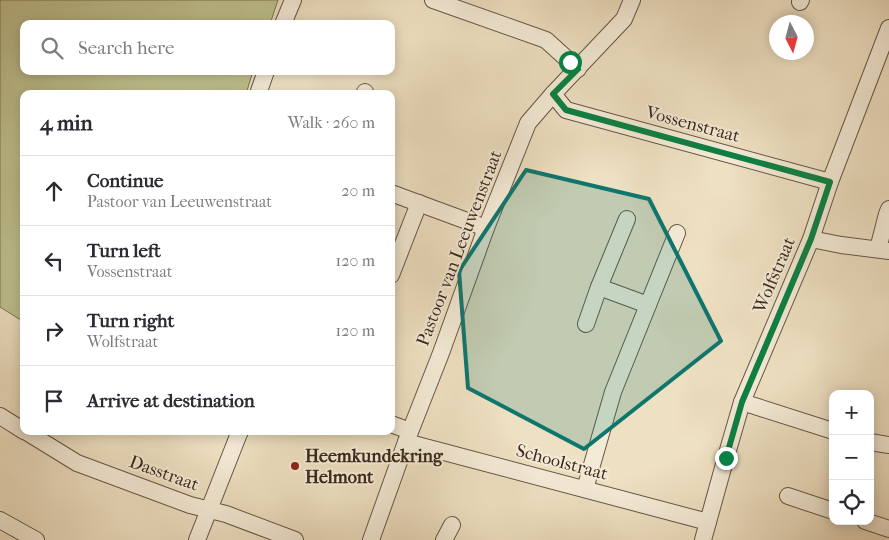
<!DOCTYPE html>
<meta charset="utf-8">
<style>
body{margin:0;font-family:"IM FELL French Canon",serif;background:#f2f2f3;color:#2b2b33}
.controls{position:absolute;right:15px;bottom:15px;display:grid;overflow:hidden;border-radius:10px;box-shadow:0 2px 12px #0003}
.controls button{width:45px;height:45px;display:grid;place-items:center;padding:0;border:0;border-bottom:1px solid #e1e1e2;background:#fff;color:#2b2b33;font:25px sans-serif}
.compass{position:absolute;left:769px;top:15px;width:45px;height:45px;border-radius:50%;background:#fff;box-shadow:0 2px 12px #0003;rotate:174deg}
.stop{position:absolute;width:15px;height:15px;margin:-11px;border:4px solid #0b8043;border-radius:50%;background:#fff}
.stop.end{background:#0b8043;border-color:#fff;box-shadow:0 1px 5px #0008}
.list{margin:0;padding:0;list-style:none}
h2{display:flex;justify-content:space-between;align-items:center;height:65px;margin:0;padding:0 20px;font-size:21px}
h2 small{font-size:16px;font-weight:400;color:#7c7c81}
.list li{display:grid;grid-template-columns:32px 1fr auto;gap:15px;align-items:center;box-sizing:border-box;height:70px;padding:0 20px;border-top:1px solid #e1e1e2}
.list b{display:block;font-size:19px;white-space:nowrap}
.list p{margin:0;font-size:16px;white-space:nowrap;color:#7c7c81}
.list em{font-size:16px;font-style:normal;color:#7c7c81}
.icon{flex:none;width:28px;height:28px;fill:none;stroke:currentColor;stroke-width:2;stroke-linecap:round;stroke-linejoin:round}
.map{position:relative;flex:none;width:889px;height:540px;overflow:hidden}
.search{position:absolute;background:#fff;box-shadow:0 2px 12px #0003;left:20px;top:20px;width:375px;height:55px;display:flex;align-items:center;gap:12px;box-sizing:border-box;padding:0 18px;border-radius:10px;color:#7c7c81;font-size:19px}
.panel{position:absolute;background:#fff;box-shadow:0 2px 12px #0003;left:20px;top:90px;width:375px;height:345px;border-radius:10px}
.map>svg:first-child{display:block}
</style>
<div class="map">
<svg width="889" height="540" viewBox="0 0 889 540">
<rect width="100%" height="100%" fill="#eee0c2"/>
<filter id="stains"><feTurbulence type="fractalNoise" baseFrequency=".004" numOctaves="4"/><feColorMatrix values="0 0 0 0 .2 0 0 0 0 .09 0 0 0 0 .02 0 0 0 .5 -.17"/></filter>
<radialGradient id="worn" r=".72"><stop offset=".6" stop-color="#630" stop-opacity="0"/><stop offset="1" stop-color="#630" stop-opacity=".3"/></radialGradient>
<polygon fill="#bfc18f" stroke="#7c7455" points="0,0 278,0 270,24 24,24 24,71 253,71 246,94 24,94 24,322 0,307"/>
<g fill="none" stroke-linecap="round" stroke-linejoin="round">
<g stroke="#665645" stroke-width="18">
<g id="minor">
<polyline points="433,0 546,40 578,69"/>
<polyline points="800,2 801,0"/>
<polyline points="283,24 293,0"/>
<polyline points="258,94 266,71"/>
<polyline points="365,94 365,92"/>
<polyline points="553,94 566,110 830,182"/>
<polyline points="391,193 486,228"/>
<polyline points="811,239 841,245 889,251"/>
<polyline points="878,249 887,214 889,209"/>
<polyline points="391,275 419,203"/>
<polyline points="599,287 648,305"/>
<polyline points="586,324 599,287 627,219"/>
<polyline points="742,402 833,431"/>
<polyline points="0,416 24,431"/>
<polyline points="391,424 410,431"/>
<polyline points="25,431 77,463 190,505 226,514 295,540"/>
<polyline points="406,442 708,522"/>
<polyline points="870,442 889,445"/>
<polyline points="585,489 613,392 677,233"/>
<polyline points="788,496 833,511"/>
<polyline points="0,520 36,540"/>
<polyline points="865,521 889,529"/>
<polyline points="197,540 240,431"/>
<polyline points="371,540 406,442 441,353 486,228 528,123 553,94 624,19 632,0"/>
<polyline points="444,540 452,525"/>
<polyline points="703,540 726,457 742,402 811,239 830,182 889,28"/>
</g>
</g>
<use href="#minor" stroke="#f4ebd7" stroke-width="16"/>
</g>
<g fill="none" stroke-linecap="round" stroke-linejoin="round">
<polyline stroke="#0b8043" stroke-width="6" points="570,62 578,69 553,94 566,110 830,182 811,239 742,402 726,458"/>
</g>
<path fill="#0f766e" fill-opacity="0.2" stroke="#0f766e" stroke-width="4" stroke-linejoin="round" d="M526,170L649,199L721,341L584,449L468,388L459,271Z"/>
<circle fill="#8f2418" stroke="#f4ebd7" stroke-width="2" cx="295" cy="466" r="5"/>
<g text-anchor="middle" stroke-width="4" stroke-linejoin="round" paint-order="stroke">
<g font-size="18" fill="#39281b" stroke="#f4ebd7">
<text transform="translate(693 124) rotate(15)" y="6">Vossenstraat</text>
<text transform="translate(459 248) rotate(-69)" y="6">Pastoor van Leeuwenstraat</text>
<text transform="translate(774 275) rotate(-67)" y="6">Wolfstraat</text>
<text transform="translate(562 462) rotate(15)" y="6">Schoolstraat</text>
<text transform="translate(164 473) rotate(20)" y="6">Dasstraat</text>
</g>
<g font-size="18" font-weight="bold" fill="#39281b" stroke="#f4ebd7" text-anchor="start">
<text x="305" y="462">Heemkundekring<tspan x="305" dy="21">Helmont</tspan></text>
</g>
</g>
<rect width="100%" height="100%" filter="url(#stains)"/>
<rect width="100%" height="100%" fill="url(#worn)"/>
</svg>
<div class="controls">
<button>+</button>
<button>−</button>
<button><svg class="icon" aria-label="locate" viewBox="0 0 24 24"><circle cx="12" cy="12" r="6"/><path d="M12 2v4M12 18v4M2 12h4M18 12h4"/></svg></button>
</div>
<svg class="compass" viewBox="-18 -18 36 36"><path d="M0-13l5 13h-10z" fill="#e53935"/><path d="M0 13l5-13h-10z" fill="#7c7c81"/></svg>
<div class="stop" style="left:570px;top:62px"></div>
<div class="stop end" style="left:726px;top:458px"></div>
<div class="search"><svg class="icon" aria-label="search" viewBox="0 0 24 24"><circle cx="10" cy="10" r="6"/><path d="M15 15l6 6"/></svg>Search here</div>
<section class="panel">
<h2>4 min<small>Walk · 260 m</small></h2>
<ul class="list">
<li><svg class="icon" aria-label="ahead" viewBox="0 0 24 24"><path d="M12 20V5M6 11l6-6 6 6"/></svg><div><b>Continue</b><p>Pastoor van Leeuwenstraat</p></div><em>20 m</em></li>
<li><svg class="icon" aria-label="left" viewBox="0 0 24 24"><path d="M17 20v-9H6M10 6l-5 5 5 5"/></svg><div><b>Turn left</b><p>Vossenstraat</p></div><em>120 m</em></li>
<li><svg class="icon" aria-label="right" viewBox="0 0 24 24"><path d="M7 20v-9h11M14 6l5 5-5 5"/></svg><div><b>Turn right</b><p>Wolfstraat</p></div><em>120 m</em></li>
<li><svg class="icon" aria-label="arrive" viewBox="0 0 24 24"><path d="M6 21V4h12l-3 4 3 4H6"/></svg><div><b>Arrive at destination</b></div></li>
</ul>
</section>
</div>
